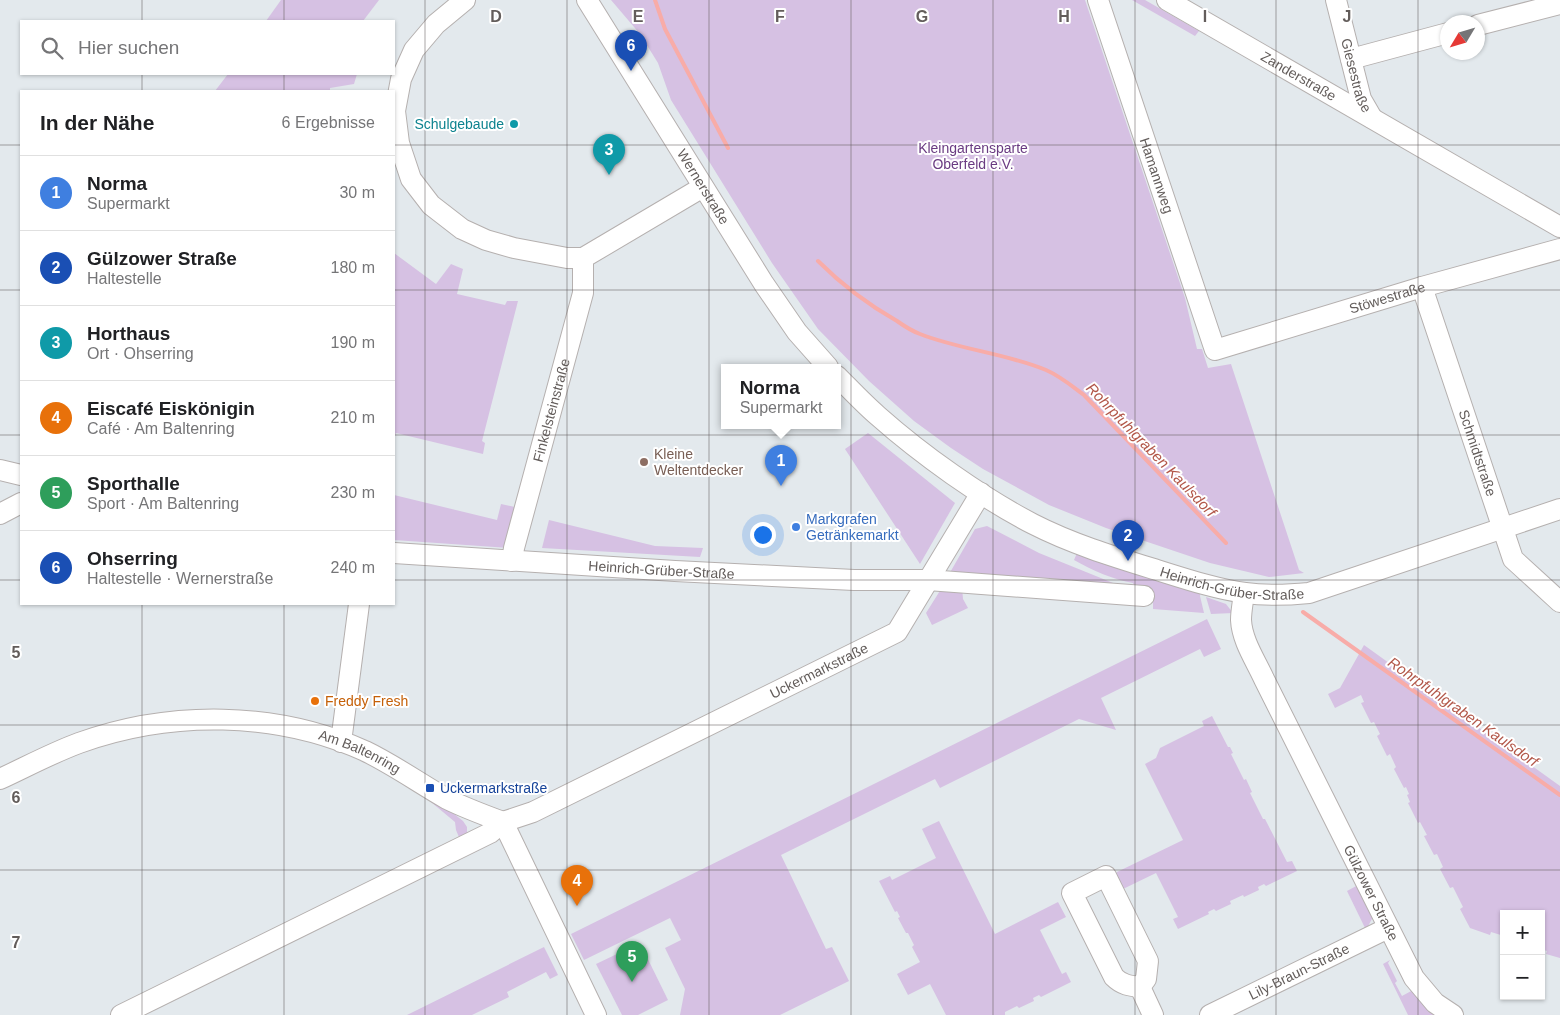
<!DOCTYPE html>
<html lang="de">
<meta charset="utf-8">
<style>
body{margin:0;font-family:Arial,sans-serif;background:#f6f6f6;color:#202124}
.controls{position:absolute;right:15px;bottom:15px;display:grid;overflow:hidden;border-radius:0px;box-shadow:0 1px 4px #0004}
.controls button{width:45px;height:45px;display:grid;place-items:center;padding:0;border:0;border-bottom:1px solid #e0e0e0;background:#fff;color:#202124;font:25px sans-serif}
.compass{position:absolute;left:1440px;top:15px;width:45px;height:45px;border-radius:50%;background:#fff;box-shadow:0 1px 4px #0004;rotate:232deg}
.you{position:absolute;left:762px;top:534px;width:18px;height:18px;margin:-12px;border:4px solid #fff;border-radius:50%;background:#1a73e8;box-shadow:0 0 0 8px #1a73e833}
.badge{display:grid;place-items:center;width:32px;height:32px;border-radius:50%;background:#ea580c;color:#fff;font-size:16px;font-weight:700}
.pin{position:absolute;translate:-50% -41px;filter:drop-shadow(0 1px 2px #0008)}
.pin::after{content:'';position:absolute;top:26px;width:18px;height:15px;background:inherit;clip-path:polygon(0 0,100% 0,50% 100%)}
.popup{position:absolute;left:721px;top:364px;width:120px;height:65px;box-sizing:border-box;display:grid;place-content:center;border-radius:0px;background:#fff;filter:drop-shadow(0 1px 4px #0005);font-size:16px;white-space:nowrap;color:#757577}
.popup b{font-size:19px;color:#202124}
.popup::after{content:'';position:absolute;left:50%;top:100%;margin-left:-10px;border:10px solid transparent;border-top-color:#fff}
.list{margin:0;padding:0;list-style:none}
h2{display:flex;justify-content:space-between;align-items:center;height:65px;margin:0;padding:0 20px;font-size:21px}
h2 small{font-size:16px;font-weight:400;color:#757577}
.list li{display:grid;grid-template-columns:32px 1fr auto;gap:15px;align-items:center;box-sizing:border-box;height:75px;padding:0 20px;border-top:1px solid #e0e0e0}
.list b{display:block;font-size:19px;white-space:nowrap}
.list p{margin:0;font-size:16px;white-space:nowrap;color:#757577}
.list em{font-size:16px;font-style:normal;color:#757577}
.icon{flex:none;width:28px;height:28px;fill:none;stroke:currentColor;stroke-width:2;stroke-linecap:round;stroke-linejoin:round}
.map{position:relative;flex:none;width:1560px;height:1015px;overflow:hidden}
.search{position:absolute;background:#fff;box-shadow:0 1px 4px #0004;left:20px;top:20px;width:375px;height:55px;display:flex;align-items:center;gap:12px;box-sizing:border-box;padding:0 18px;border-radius:0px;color:#757577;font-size:19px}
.panel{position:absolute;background:#fff;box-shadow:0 1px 4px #0004;left:20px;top:90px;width:375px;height:515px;border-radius:0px}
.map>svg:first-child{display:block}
</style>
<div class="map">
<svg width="1560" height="1015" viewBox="0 0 1560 1015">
<rect width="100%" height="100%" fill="#e3e9ed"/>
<g fill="#d6c1e3">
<polygon points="281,0 379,0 363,21 266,21"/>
<polygon points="611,0 1085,0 1185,298 1197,349 1202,349 1208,368 1231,364 1299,570 1304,573 1269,577 1210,563 1106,528 1049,505 983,469 951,448 914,421 869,381 818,329 772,263 671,100 658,63 640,34"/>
<polygon points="1132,0 1145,0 1199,31 1195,36"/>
<polygon points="228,74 357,74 354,84 330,88 330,91 215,91"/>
<polygon points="394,253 436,284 451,264 463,269 457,294 505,305 507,301 518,301 482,441 485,443 483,454 396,433 394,439"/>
<polygon points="868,433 955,503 920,564 845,449"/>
<polygon points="394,495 497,520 501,504 515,507 509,548 394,540"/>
<polygon points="549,520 655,546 703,548 700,557 542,548"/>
<polygon points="987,526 1039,553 1128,589 948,576 975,529"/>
<path d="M1077,553L1201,590L1200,596L1204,613L1153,609V591L1134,589L1133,583C1114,580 1092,570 1074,560Z"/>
<polygon points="943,586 962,587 963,599 968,608 932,625 926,613"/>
<polygon points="1206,597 1226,604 1233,613 1211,614"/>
<polygon points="1207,619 1221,649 1204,657 1200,649 1101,698 1116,730 1079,719 940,788 935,779 781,855 826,949 832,947 849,981 780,1015 680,1015 685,989 665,948 681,940 670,918 584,960 571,934"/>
<polygon points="1364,645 1560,786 1560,958 1546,954 1547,951 1541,949 1541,914 1504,914 1504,936 1491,932 1490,935 1470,928 1460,909 1463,907 1453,887 1450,888 1440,869 1443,867 1437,854 1434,855 1424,836 1427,835 1420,822 1418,823 1408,803 1410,802 1407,795 1409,794 1406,787 1404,788 1394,769 1396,767 1390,754 1387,756 1377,736 1380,734 1374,722 1371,723 1361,703 1364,702 1361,695 1335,708 1328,694 1340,688"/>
<polygon points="1212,716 1228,747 1230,747 1233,753 1231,754 1244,780 1246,779 1252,792 1250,793 1263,819 1265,819 1287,862 1292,861 1297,871 1266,886 1264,884 1258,887 1259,890 1244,897 1243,895 1230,901 1231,904 1216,911 1214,909 1208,912 1209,914 1178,929 1173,919 1178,917 1156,873 1123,889 1115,874 1117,872 1183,840 1145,764 1156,758 1160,748 1204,726 1202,721"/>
<polygon points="434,798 463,821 467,827 467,833 461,842 456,830 455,822 431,802"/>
<polygon points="939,821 995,934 1058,902 1066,917 1040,930 1062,974 1066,972 1071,982 1041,997 1039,995 1033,998 1034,1001 1019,1008 1017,1006 1005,1012 1005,1015 946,1015 930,984 908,995 897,974 920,962 912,947 914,945 908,933 906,933 898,918 900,917 897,911 895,912 879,881 890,876 892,880 936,858 922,829"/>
<polygon points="1360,884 1374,915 1366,930 1347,891"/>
<polygon points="640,943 668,1000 638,1015 622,1015 596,964"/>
<polygon points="544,947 558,975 550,979 546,972 507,992 509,997 472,1015 407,1015"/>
<polygon points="1390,960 1388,963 1397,981 1395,983 1402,996 1413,990 1434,1013 1434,1015 1408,1015 1383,964"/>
</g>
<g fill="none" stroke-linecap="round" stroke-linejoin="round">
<g stroke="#f8aca8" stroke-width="4">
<polyline points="655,0 665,29 728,148"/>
<path d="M818,261C842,285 867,304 897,321C904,326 912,331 920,334C961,350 1005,353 1046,370C1060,376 1072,386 1084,395L1226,543"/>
<polyline points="1303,612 1560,795"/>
</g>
<g stroke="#b5b0af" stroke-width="22">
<g id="minor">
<polyline points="465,0 436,24 414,50 401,79 395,111 399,143 411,179 431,205 462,229 486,240 514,248 567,258 583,258 703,187"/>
<path id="s1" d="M587,0L764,284L797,332L828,367"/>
<path id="s2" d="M1098,0L1215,350L1422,287L1560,249"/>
<path id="s3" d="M1167,0L1560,227"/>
<path id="s4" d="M1336,0L1361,99L1372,118"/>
<polyline points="1478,25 1560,4"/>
<polyline points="1351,59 1448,33"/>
<path id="s5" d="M1422,287L1513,559L1560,602"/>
<path id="s6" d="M837,376C851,390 864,404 878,416C922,455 981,497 1033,524C1072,544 1115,557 1157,570C1186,579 1216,589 1245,593C1267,596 1288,595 1309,593L1560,509"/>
<polyline points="0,470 21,475"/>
<polyline points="0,514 21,503"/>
<path id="s7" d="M394,553L675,571L854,580H928L1144,596"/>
<path id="s8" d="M512,561L514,548L583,293V258"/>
<path id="s9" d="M1244,593C1243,602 1241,611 1241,620C1242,641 1256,661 1264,679L1414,978L1435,1003L1453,1015"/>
<polyline points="341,742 359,604"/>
<path id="s10" d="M0,779C26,767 52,753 79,743C171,710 276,711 365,751C394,765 419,783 447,799C465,808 484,815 503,822L596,1015"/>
<path d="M1106,876L1148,961L1146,979L1140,987C1130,986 1122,985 1114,977L1072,893Z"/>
<polyline points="1140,987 1153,1015"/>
<path id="s11" d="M121,1015L490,833L503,822L533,812L897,632L981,493"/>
<path id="s12" d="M1210,1015L1388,928"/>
</g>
</g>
<use href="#minor" stroke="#fff" stroke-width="20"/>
</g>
<path fill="none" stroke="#635d5b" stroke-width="1" stroke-opacity="0.55" d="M142,0V21M284,0V21M425,0V1015M567,0V1015M709,0V1015M851,0V1015M993,0V1015M1135,0V1015M1276,0V1015M1418,0V1015M142,74V91M284,74V91M0,145H21M394,145H1560M0,290H21M394,290H1560M0,435H21M394,435H1560M0,580H21M394,580H1560M142,604V1015M284,604V1015M0,725H1560M0,870H1560"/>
<circle fill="#0f9aa8" stroke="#fff" stroke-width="2" cx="514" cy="124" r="5"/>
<circle fill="#8d6e63" stroke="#fff" stroke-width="2" cx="644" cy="462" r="5"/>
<circle fill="#3f7fe0" stroke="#fff" stroke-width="2" cx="796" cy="527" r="5"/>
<circle fill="#e8710a" stroke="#fff" stroke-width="2" cx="315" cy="701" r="5"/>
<rect fill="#1a4fb4" stroke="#fff" stroke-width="2" x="425" y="783" width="10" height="10" rx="2.5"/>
<g text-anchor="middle" stroke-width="4" stroke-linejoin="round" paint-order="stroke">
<g font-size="14" fill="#635d5b" stroke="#fff">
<text dy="5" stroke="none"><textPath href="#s4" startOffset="78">Giesestraße</textPath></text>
<text dy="5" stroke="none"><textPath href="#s3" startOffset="152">Zanderstraße</textPath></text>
<text dy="5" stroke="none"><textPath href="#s2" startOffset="185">Hamannweg</textPath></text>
<text dy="5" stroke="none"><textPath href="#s1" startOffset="220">Wernerstraße</textPath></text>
<text dy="5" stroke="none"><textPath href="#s2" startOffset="549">Stöwestraße</textPath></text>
<text dy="5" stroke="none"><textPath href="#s8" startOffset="156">Finkelsteinstraße</textPath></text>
<text dy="5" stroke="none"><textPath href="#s5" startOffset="175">Schmidtstraße</textPath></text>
<text dy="5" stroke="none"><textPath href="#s7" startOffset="268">Heinrich-Grüber-Straße</textPath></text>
<text dy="5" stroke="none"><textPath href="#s6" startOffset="456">Heinrich-Grüber-Straße</textPath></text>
<text dy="5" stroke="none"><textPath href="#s11" startOffset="779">Uckermarkstraße</textPath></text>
<text dy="5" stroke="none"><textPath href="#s10" startOffset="375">Am Baltenring</textPath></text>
<text dy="5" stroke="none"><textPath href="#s9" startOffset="330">Gülzower Straße</textPath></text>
<text dy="5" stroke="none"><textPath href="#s12" startOffset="99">Lily-Braun-Straße</textPath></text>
</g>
<g font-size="14" fill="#0d838f" stroke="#fff" text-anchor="end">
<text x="504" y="129">Schulgebaude</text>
</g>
<g font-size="14" fill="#6a3b82" stroke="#fff">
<text x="973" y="153">Kleingartensparte<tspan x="973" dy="16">Oberfeld e.V.</tspan></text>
</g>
<g font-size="14" fill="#785e54" stroke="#fff" text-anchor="start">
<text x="654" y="459">Kleine<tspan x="654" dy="16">Weltentdecker</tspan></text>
</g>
<g font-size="14" fill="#366cbe" stroke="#fff" text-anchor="start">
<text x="806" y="524">Markgrafen<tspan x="806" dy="16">Getränkemarkt</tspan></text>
</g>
<g font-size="14" fill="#c56008" stroke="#fff" text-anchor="start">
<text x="325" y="706">Freddy Fresh</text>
</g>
<g font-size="14" fill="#164399" stroke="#fff" text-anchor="start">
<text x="440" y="793">Uckermarkstraße</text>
</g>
<g font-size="15" font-style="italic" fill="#b25749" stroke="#fff">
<text transform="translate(1151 450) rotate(46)" y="5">Rohrpfuhlgraben Kaulsdorf</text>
<text transform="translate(1463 712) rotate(35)" y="5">Rohrpfuhlgraben Kaulsdorf</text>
</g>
</g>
<g font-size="16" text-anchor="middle" font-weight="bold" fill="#635d5b" stroke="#fff" stroke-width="4" stroke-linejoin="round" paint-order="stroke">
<text x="496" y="22">D</text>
<text x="638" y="22">E</text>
<text x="780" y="22">F</text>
<text x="922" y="22">G</text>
<text x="1064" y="22">H</text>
<text x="1205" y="22">I</text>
<text x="1347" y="22">J</text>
<text x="16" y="658">5</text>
<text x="16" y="803">6</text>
<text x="16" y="948">7</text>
</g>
</svg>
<div class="controls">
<button>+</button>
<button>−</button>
</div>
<svg class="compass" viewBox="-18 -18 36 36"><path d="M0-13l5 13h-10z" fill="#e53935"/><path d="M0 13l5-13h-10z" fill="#757577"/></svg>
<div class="you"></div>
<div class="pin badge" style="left:781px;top:486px;background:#3f7fe0">1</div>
<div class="popup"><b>Norma</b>Supermarkt</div>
<div class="pin badge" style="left:1128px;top:561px;background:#1a4fb4">2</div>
<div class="pin badge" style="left:609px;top:175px;background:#0f9aa8">3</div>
<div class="pin badge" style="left:577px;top:906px;background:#e8710a">4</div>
<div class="pin badge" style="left:632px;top:982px;background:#2e9e5b">5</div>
<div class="pin badge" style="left:631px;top:71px;background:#1a4fb4">6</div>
<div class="search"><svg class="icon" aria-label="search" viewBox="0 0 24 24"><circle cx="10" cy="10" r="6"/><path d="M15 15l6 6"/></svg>Hier suchen</div>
<section class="panel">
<h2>In der Nähe<small>6 Ergebnisse</small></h2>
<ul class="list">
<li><span class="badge" style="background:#3f7fe0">1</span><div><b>Norma</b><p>Supermarkt</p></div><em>30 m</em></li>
<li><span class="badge" style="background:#1a4fb4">2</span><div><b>Gülzower Straße</b><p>Haltestelle</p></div><em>180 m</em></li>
<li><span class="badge" style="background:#0f9aa8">3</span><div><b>Horthaus</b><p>Ort · Ohserring</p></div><em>190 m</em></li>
<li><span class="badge" style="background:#e8710a">4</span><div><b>Eiscafé Eiskönigin</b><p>Café · Am Baltenring</p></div><em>210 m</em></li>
<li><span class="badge" style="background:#2e9e5b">5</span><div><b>Sporthalle</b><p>Sport · Am Baltenring</p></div><em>230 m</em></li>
<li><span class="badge" style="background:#1a4fb4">6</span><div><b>Ohserring</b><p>Haltestelle · Wernerstraße</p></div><em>240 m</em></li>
</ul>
</section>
</div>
